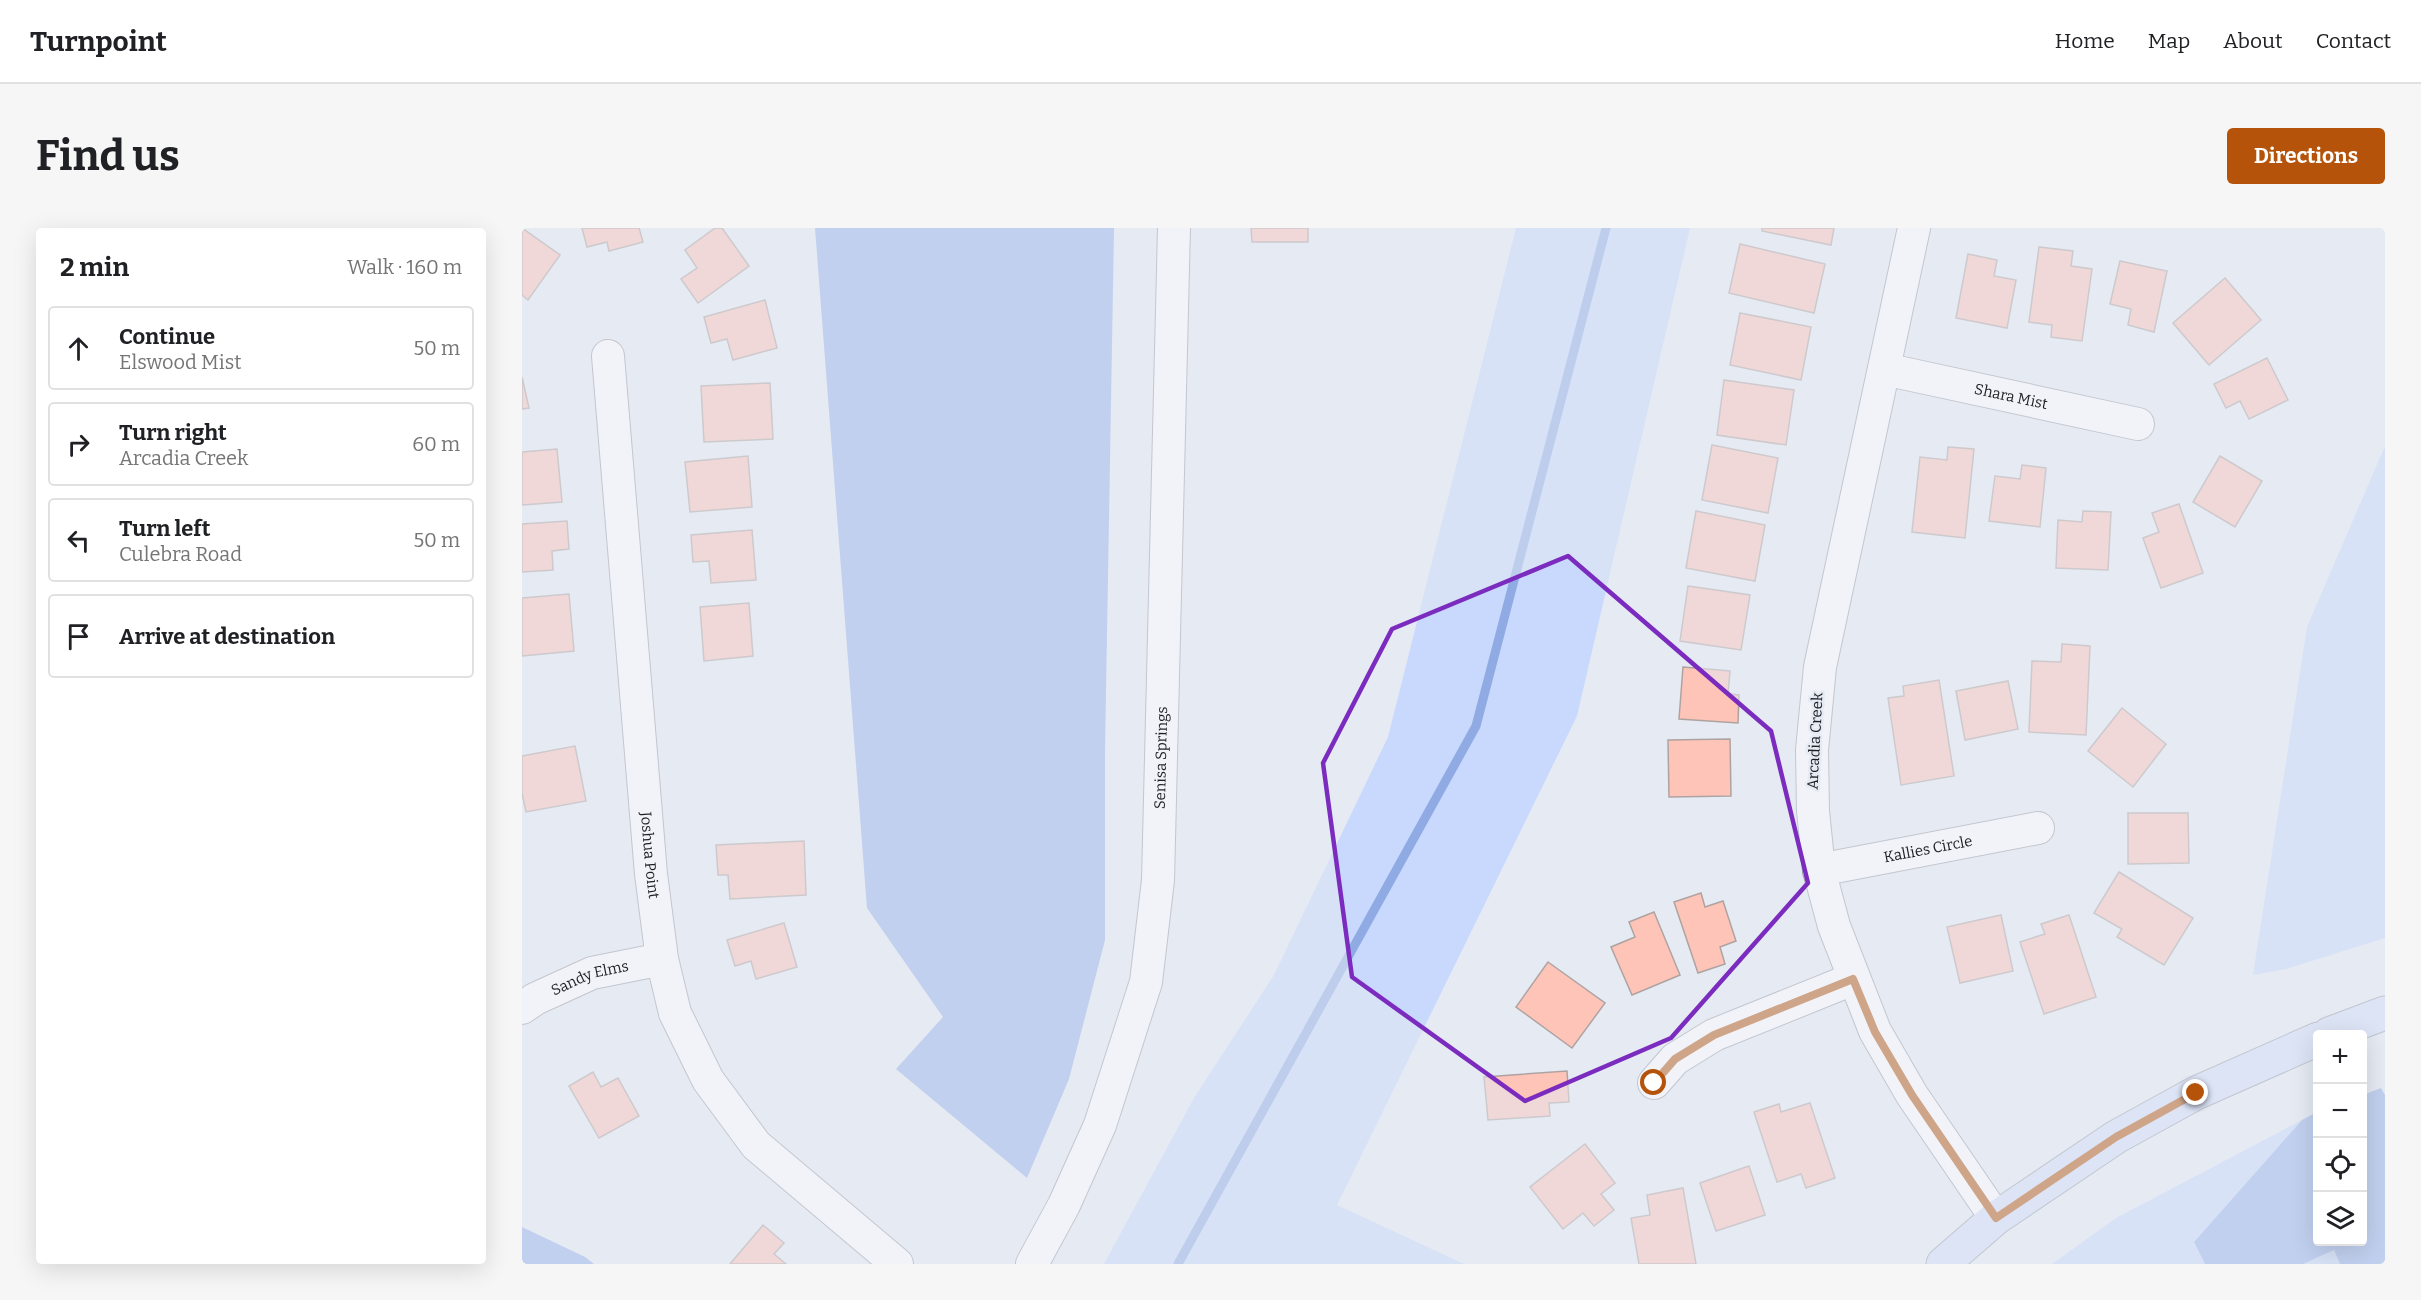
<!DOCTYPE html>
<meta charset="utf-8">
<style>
body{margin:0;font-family:Bitter,serif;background:#f6f6f6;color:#202124}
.controls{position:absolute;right:18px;bottom:18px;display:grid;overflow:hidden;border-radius:6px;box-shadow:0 6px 24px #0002}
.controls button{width:54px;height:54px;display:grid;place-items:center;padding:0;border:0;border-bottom:2px solid #e0e0e0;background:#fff;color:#202124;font:30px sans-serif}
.stop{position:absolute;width:18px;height:18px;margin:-14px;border:4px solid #b45309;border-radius:50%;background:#fff}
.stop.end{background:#b45309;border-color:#fff;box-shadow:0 2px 6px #0008}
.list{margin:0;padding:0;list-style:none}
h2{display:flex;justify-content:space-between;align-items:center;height:78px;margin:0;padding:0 24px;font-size:26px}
h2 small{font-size:20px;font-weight:400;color:#757577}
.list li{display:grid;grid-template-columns:39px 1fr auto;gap:18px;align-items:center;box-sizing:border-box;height:84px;margin:0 12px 12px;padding:0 12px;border:2px solid #e0e0e0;border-radius:6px}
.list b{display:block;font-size:22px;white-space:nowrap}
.list p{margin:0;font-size:20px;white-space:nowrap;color:#757577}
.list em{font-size:20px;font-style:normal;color:#757577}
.icon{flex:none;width:33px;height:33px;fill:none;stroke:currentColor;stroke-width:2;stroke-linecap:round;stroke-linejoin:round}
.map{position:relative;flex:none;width:1863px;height:1036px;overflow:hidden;border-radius:6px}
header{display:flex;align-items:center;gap:36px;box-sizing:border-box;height:84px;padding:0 30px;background:#fff;border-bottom:2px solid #e0e0e0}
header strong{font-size:28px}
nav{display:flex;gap:33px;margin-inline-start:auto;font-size:21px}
.intro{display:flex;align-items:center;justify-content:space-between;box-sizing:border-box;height:144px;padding:0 36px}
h1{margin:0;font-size:42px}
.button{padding:15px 27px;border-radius:6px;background:#b45309;color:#fff;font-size:21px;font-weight:700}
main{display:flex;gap:36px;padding:0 36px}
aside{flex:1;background:#fff;border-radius:6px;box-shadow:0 6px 24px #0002}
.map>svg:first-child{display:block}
</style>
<header>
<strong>Turnpoint</strong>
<nav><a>Home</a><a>Map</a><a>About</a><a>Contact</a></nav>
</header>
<div class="intro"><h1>Find us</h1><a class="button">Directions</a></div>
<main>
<aside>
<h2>2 min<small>Walk · 160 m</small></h2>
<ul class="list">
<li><svg class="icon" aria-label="ahead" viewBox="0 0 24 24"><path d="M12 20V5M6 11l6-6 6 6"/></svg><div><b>Continue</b><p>Elswood Mist</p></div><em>50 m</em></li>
<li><svg class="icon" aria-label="right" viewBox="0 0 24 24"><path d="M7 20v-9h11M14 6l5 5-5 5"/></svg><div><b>Turn right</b><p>Arcadia Creek</p></div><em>60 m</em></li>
<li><svg class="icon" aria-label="left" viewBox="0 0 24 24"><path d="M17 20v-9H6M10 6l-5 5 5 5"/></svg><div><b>Turn left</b><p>Culebra Road</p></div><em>50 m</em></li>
<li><svg class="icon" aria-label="arrive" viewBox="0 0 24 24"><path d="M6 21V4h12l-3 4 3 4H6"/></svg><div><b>Arrive at destination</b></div></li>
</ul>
</aside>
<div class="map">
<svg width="1863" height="1036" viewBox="0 0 1863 1036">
<rect width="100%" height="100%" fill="#e5eaf3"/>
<g fill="#c8d9fd">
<polygon points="994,0 1168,0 1055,488 815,977 942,1036 582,1036 672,870 752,747 866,509"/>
<polygon points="1863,218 1863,710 1764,741 1731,747 1785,399"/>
<polygon points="1780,892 1672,1014 1683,1036 1530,1036 1594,990"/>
<polygon points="1812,1022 1818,1036 1781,1036"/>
</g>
<g fill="#96b1ea">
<polygon points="293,0 592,0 583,522 583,712 547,851 505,950 374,841 421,789 345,680"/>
<polygon points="1859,860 1863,867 1863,1036 1818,1036 1812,1022 1781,1036 1683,1036 1672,1014 1780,892 1795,884 1796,1014 1840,1014 1841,867"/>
<polygon points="0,999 63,1029 72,1036 0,1036"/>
</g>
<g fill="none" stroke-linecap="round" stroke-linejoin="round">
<polyline stroke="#90abe4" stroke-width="9" points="656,1036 954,498 1084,0"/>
</g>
<g fill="#ffc4b8" stroke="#afa3a1" stroke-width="1.5">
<polygon points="0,0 38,27 6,72 0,67"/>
<polygon points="60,0 117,0 121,14 87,23 85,14 65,19"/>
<polygon points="193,0 200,0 227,38 176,75 159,51 175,40 163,22"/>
<polygon points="729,0 786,0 786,14 730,14"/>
<polygon points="1240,0 1312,0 1309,17 1240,3"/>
<polygon points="1218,16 1303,36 1292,85 1207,65"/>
<polygon points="1517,19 1551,23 1549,38 1570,41 1560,113 1529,109 1530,97 1507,94"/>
<polygon points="1446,26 1475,32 1472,48 1494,52 1485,100 1434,90"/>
<polygon points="1598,33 1645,43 1632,104 1606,97 1609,81 1588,76"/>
<polygon points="1703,50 1739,92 1687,137 1651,95"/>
<polygon points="243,72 255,120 211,132 205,111 189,115 182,89"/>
<polygon points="1218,85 1289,99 1279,152 1208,137"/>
<polygon points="1745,130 1766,172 1727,191 1718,173 1704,180 1692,156"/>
<polygon points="0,149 7,180 0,181"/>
<polygon points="1202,152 1272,162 1264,217 1195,207"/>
<polygon points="248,155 251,211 182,214 179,158"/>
<polygon points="1190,217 1256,230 1246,285 1180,272"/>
<polygon points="1426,219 1452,221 1443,310 1390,304 1398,229 1425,232"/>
<polygon points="35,221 40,274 0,277 0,224"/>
<polygon points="226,228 230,279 168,284 163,234"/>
<polygon points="1698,228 1740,253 1713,299 1671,274"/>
<polygon points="1500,237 1524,240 1518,299 1467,293 1473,248 1498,251"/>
<polygon points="1657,276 1681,345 1639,360 1621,310 1637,304 1630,285"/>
<polygon points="1174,283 1243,297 1233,353 1164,340"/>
<polygon points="1561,283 1589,284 1586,342 1534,340 1536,292 1560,294"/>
<polygon points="45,293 47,321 30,323 31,342 0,344 0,296"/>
<polygon points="230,302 234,352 189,355 187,333 171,334 169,307"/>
<polygon points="1166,358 1228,367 1219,422 1158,413"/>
<polygon points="47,366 52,423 0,428 0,370"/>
<polygon points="227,375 231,428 182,433 178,379"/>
<polygon points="1540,416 1568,418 1564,507 1507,504 1510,433 1539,434"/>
<polygon points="1161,439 1208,443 1206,466 1217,467 1216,495 1157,491"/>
<polygon points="1417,452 1432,548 1379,557 1366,470 1382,468 1381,458"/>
<polygon points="1486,453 1496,501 1443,512 1434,463"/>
<polygon points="1600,480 1644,516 1611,559 1566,523"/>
<polygon points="1208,511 1209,568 1147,569 1146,512"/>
<polygon points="53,518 64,573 4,584 0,565 0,528"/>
<polygon points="1606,585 1666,585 1667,635 1606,636"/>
<polygon points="282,613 284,667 208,671 206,647 196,647 194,617"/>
<polygon points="1597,644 1671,690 1642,737 1595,709 1600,701 1572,685"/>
<polygon points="1179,665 1183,679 1201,673 1214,713 1198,719 1203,736 1176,745 1152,674"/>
<polygon points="1132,684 1158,747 1110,767 1089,719 1113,709 1107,694"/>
<polygon points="1479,687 1491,743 1438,755 1425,699"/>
<polygon points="1547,687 1574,769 1522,786 1498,714 1523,706 1519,696"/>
<polygon points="262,695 275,739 234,751 229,733 213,738 205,712"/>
<polygon points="1026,734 1083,775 1050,820 994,779"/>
<polygon points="1045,843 1047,874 1027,875 1028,888 966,892 962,849"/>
<polygon points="71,844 79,859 96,850 117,888 77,910 47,858"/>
<polygon points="1288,875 1313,950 1284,960 1279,946 1255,954 1232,884 1257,876 1259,884"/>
<polygon points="1063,916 1093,955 1079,966 1092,982 1072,998 1061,985 1041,1001 1008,959"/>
<polygon points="1227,938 1243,987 1194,1003 1178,955"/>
<polygon points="1161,960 1174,1036 1117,1036 1109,990 1128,987 1125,967"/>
<polygon points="241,997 262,1015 252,1026 264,1036 208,1036"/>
</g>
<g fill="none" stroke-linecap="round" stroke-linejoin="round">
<g stroke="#999da6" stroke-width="34">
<g id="minor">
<polyline points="1392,0 1298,439 1290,522 1291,583 1297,642 1312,698 1353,803 1390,867 1474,990"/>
<path id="s1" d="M86,128L129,646L140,731L153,785L186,852L234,917L375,1036"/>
<path id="s2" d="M1362,141L1616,196"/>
<path id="s3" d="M1297,642L1516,600"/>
<path id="s4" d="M0,780L13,771L70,745L140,731"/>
<polyline points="1132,855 1153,831 1192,807 1331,751"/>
<path id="s5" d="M510,1036L542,977L578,897L624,754L636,652L652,0"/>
</g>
</g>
<g stroke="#999da6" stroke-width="35">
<g id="secondary">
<polyline points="1807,806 1863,785"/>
<polyline points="1421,1036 1474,990 1594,909 1674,865 1796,811"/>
</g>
</g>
<use href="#minor" stroke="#fff" stroke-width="32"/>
<use href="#secondary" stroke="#d1defa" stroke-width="33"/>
</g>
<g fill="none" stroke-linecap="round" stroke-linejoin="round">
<polyline stroke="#b45309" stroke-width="8" points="1132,855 1153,831 1192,807 1331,751 1353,804 1390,867 1474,990 1594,909 1674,865"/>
</g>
<path d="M0 0H1863V1036H0ZM1046,328L1249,503L1286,655L1149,810L1003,873L830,749L801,535L870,401Z" fill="#e5eaf3" fill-opacity=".55" fill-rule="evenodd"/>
<path fill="none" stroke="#7b2cbf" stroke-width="4.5" stroke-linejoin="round" d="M1046,328L1249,503L1286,655L1149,810L1003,873L830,749L801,535L870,401Z"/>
<g text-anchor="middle" stroke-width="5" stroke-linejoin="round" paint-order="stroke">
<g font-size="15" fill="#1d1f22" stroke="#e5eaf3">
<text dy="5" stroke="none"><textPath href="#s2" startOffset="130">Shara Mist</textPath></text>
<text transform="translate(1293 513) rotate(-87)" y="5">Arcadia Creek</text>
<text dy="5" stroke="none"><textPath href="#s5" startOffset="530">Senisa Springs</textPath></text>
<text dy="5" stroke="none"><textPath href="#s3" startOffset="111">Kallies Circle</textPath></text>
<text dy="5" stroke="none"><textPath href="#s1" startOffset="501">Joshua Point</textPath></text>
<text dy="5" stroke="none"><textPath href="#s4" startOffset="75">Sandy Elms</textPath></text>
</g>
</g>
</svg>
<div class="controls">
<button>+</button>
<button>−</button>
<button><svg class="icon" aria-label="locate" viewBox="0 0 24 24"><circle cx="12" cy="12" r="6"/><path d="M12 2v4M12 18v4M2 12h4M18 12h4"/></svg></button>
<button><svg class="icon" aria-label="layers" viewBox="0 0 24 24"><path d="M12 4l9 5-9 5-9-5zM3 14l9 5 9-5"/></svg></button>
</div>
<div class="stop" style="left:1132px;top:855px"></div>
<div class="stop end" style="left:1674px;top:865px"></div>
</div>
</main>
